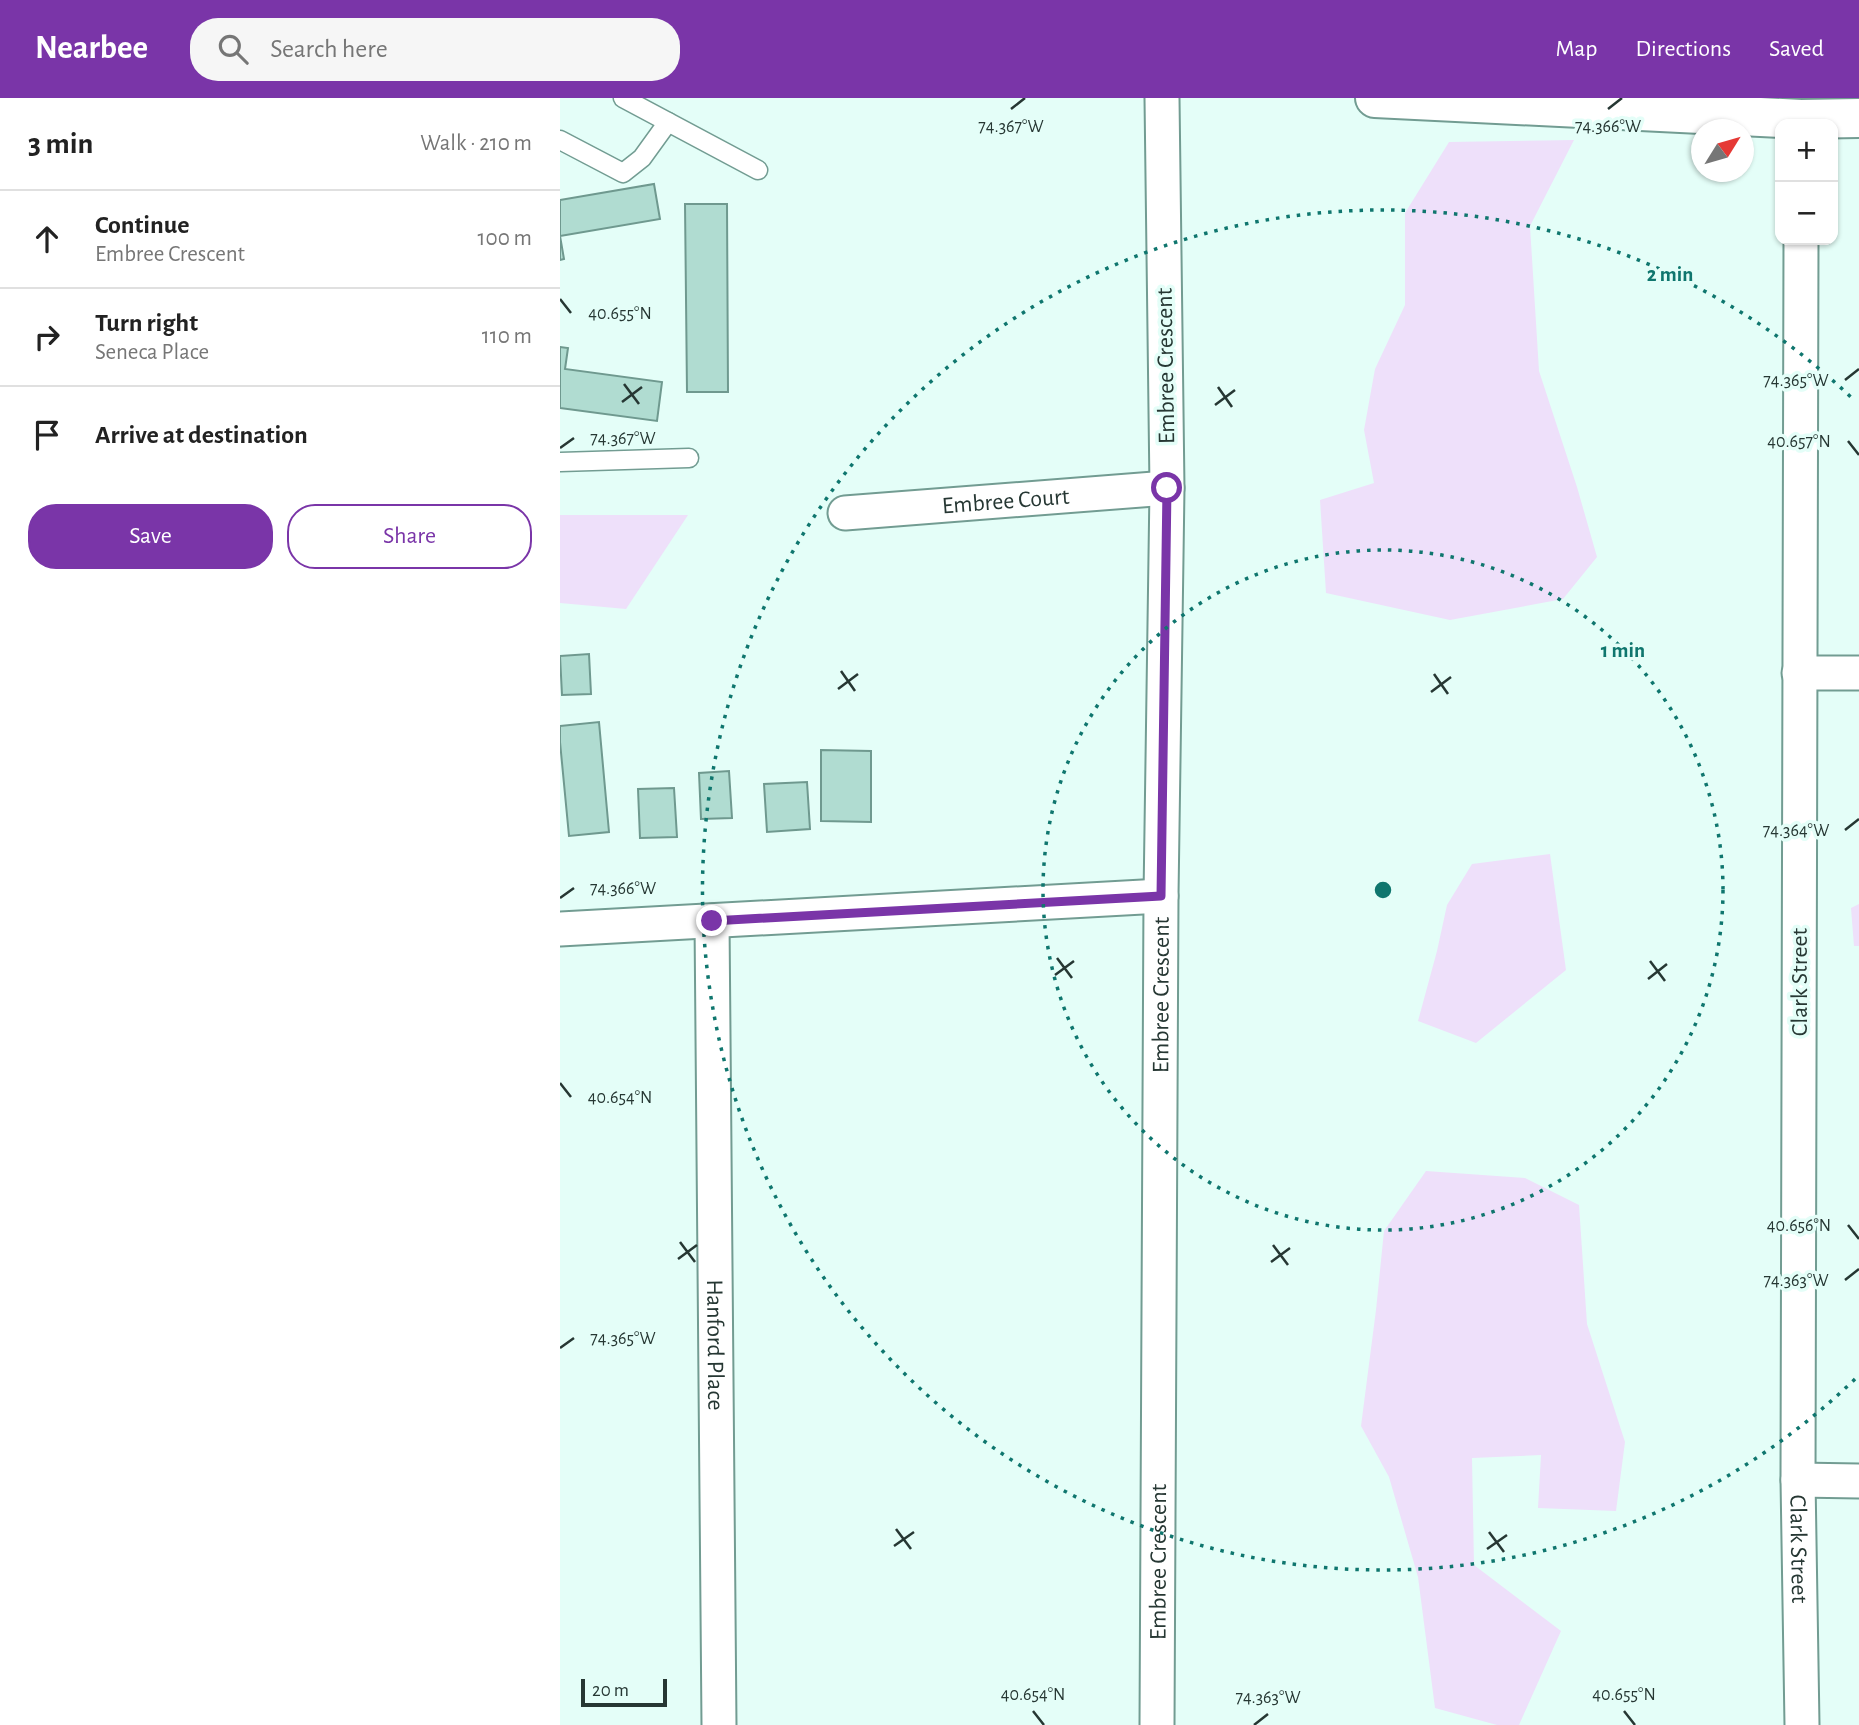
<!DOCTYPE html>
<meta charset="utf-8">
<style>
body{margin:0;font-family:"Alegreya Sans",sans-serif;background:#f6f6f6;color:#222}
.controls{position:absolute;right:21px;top:21px;display:grid;overflow:hidden;border-radius:14px;box-shadow:0 2px 5px #0004}
.controls button{width:63px;height:63px;display:grid;place-items:center;padding:0;border:0;border-bottom:2px solid #e0e0e0;background:#fff;color:#222;font:35px sans-serif}
.compass{position:absolute;left:1131px;top:21px;width:63px;height:63px;border-radius:50%;background:#fff;box-shadow:0 2px 5px #0004;rotate:53deg}
.scale{position:absolute;left:21px;bottom:18px;width:86px;box-sizing:border-box;padding-left:7px;border:4px solid #263733;border-top:0;font-size:19px;line-height:24px;white-space:nowrap;color:#263733;-webkit-text-stroke:5px #e4fef8;paint-order:stroke}
.stop{position:absolute;width:21px;height:21px;margin:-16px;border:5px solid #7a35a8;border-radius:50%;background:#fff}
.stop.end{background:#7a35a8;border-color:#fff;box-shadow:0 2px 7px #0008}
.list{margin:0;padding:0;list-style:none}
h2{display:flex;justify-content:space-between;align-items:center;height:91px;margin:0;padding:0 28px;font-size:30px}
h2 small{font-size:23px;font-weight:400;color:#767676}
.list li{display:grid;grid-template-columns:46px 1fr auto;gap:21px;align-items:center;box-sizing:border-box;height:98px;padding:0 28px;border-top:2px solid #e0e0e0}
.list b{display:block;font-size:26px;white-space:nowrap}
.list p{margin:0;font-size:23px;white-space:nowrap;color:#767676}
.list em{font-size:23px;font-style:normal;color:#767676}
.actions{display:flex;gap:14px;padding:21px 28px}
.actions a{flex:1;padding:16px 0;border:2px solid #7a35a8;border-radius:28px;text-align:center;font-size:24px;color:#7a35a8}
.actions .main{background:#7a35a8;color:#fff}
.icon{flex:none;width:38px;height:38px;fill:none;stroke:currentColor;stroke-width:2;stroke-linecap:round;stroke-linejoin:round}
.map{position:relative;flex:none;width:1299px;height:1627px;overflow:hidden}
header{display:flex;align-items:center;gap:42px;box-sizing:border-box;height:98px;padding:0 35px;background:#7a35a8;color:#fff}
header strong{font-size:33px}
nav{display:flex;gap:38px;margin-inline-start:auto;font-size:24px}
.search{width:490px;height:63px;background:#f6f6f6;display:flex;align-items:center;gap:18px;box-sizing:border-box;padding:0 24px;border-radius:28px;color:#767676;font-size:26px}
main{display:flex}
aside{flex:1;background:#fff}
.map>svg:first-child{display:block}
</style>
<header>
<strong>Nearbee</strong>
<div class="search"><svg class="icon" aria-label="search" viewBox="0 0 24 24"><circle cx="10" cy="10" r="6"/><path d="M15 15l6 6"/></svg>Search here</div>
<nav><a>Map</a><a>Directions</a><a>Saved</a></nav>
</header>
<main>
<aside>
<h2>3 min<small>Walk · 210 m</small></h2>
<ul class="list">
<li><svg class="icon" aria-label="ahead" viewBox="0 0 24 24"><path d="M12 20V5M6 11l6-6 6 6"/></svg><div><b>Continue</b><p>Embree Crescent</p></div><em>100 m</em></li>
<li><svg class="icon" aria-label="right" viewBox="0 0 24 24"><path d="M7 20v-9h11M14 6l5 5-5 5"/></svg><div><b>Turn right</b><p>Seneca Place</p></div><em>110 m</em></li>
<li><svg class="icon" aria-label="arrive" viewBox="0 0 24 24"><path d="M6 21V4h12l-3 4 3 4H6"/></svg><div><b>Arrive at destination</b></div></li>
</ul>
<div class="actions"><a class="main">Save</a><a>Share</a></div>
</aside>
<div class="map">
<svg width="1299" height="1627" viewBox="0 0 1299 1627">
<rect width="100%" height="100%" fill="#e4fef8"/>
<g fill="#eee0fa">
<polygon points="1014,42 970,128 979,273 1017,389 1037,459 1003,501 890,522 766,495 760,402 814,385 804,332 815,271 845,207 845,115 889,44"/>
<polygon points="0,417 128,417 66,511 0,505"/>
<polygon points="990,756 1006,872 916,945 858,923 877,853 887,807 912,766"/>
<polygon points="1299,806 1299,848 1294,848 1291,810"/>
<polygon points="866,1073 965,1080 1019,1107 1027,1226 1065,1344 1056,1413 978,1410 981,1357 912,1360 914,1467 1001,1533 959,1627 937,1627 875,1610 858,1479 829,1379 801,1328 816,1212 824,1133"/>
</g>
<g fill="#b0dcd1" stroke="#6f998f" stroke-width="2">
<polygon points="94,86 100,121 0,138 4,161 0,162 0,102"/>
<polygon points="125,106 167,106 168,294 127,294"/>
<polygon points="0,249 8,250 5,271 102,284 97,323 0,310"/>
<polygon points="29,556 31,596 2,597 0,558"/>
<polygon points="39,624 49,734 9,738 0,644 0,628"/>
<polygon points="261,652 311,653 311,724 261,723"/>
<polygon points="169,673 172,720 141,721 139,675"/>
<polygon points="247,684 250,731 207,734 204,686"/>
<polygon points="114,690 117,739 80,740 78,691"/>
</g>
<g fill="none" stroke-linecap="round" stroke-linejoin="round">
<g stroke="#729c92" stroke-width="21">
<g id="lane">
<polyline points="63,0 198,72"/>
<polyline points="0,42 63,75 82,60 108,24"/>
<polyline points="0,364 129,360"/>
</g>
</g>
<g stroke="#729c92" stroke-width="37">
<g id="street">
<path id="s1" d="M1241,142L1238,1382L1242,1627"/>
<path id="s2" d="M285,415L607,390"/>
<polyline points="1239,575 1299,575"/>
<path id="s3" d="M152,823L159,1627"/>
<polyline points="0,831 601,798"/>
<polyline points="1238,1382 1299,1383"/>
<path id="s4" d="M597,1627L601,798L607,390L602,0"/>
</g>
</g>
<g stroke="#729c92" stroke-width="42">
<polyline id="secondary" points="815,0 1241,21 1299,20"/>
</g>
<use href="#lane" stroke="#fff" stroke-width="18"/>
<use href="#street" stroke="#fff" stroke-width="33"/>
<use href="#secondary" stroke="#fff" stroke-width="38"/>
</g>
<g fill="none" stroke-linecap="round" stroke-linejoin="round">
<polyline stroke="#7a35a8" stroke-width="9" points="152,823 601,798 607,390"/>
</g>
<path fill="none" stroke="#263733" stroke-width="2.5" d="M451,11L465,0M1048,11L1062,0M0,201L11,215M1285,282L1299,271M64,286L79,306M658,289L672,309M62,304L82,289M655,307L675,292M1288,343L1299,357M0,350L14,340M281,573L295,593M874,576L888,596M278,591L298,576M871,594L891,579M1285,732L1299,721M0,800L14,790M497,860L512,880M1090,863L1105,883M495,877L514,863M1088,881L1107,866M0,985L11,999M1288,1127L1299,1141M120,1144L135,1164M713,1147L728,1167M118,1161L137,1147M711,1164L730,1150M1285,1182L1299,1171M0,1250L14,1240M336,1431L351,1451M929,1434L944,1454M334,1448L354,1434M927,1451L947,1437M473,1613L484,1627M1064,1613L1075,1627M694,1627L708,1616"/>
<g fill="none" stroke="#0f766e" stroke-width="3.5" stroke-dasharray="3.5 7">
<circle cx="823" cy="792" r="340"/>
<path d="M1295 1281A680 680 0 1 1 1295 303"/>
</g>
<g text-anchor="middle" stroke-width="7" stroke-linejoin="round" paint-order="stroke">
<g font-size="24" fill="#263733" stroke="#e4fef8">
<text transform="translate(605 268) rotate(-91)" y="8">Embree Crescent</text>
<text dy="8" stroke="none"><textPath href="#s2" startOffset="161">Embree Court</textPath></text>
<text transform="translate(1239 884) rotate(-90)" y="8">Clark Street</text>
<text dy="8" stroke="none"><textPath href="#s4" startOffset="730">Embree Crescent</textPath></text>
<text dy="8" stroke="none"><textPath href="#s3" startOffset="424">Hanford Place</textPath></text>
<text dy="8" stroke="none"><textPath href="#s1" startOffset="1309">Clark Street</textPath></text>
<text dy="8" stroke="none"><textPath href="#s4" startOffset="163">Embree Crescent</textPath></text>
</g>
</g>
<g font-size="18" text-anchor="middle" fill="#263733" stroke="#e4fef8" stroke-width="7" stroke-linejoin="round" paint-order="stroke">
<text x="451" y="34">74.367°W</text>
<text x="1048" y="34">74.366°W</text>
<text x="60" y="221">40.655°N</text>
<text x="1236" y="288">74.365°W</text>
<text x="63" y="346">74.367°W</text>
<text x="1239" y="349">40.657°N</text>
<text x="1236" y="738">74.364°W</text>
<text x="63" y="796">74.366°W</text>
<text x="60" y="1005">40.654°N</text>
<text x="1239" y="1133">40.656°N</text>
<text x="1236" y="1188">74.363°W</text>
<text x="63" y="1246">74.365°W</text>
<text x="473" y="1602">40.654°N</text>
<text x="1064" y="1602">40.655°N</text>
<text x="708" y="1605">74.363°W</text>
</g>
<circle cx="823" cy="792" r="10" fill="#0f766e" stroke="#e4fef8" stroke-width="3.5"/>
<g font-size="21" text-anchor="middle" font-weight="bold" fill="#0f766e" stroke="#e4fef8" stroke-width="7" stroke-linejoin="round" paint-order="stroke">
<text x="1110" y="183">2 min</text>
<text x="1063" y="559">1 min</text>
</g>
</svg>
<div class="controls">
<button>+</button>
<button>−</button>
</div>
<svg class="compass" viewBox="-18 -18 36 36"><path d="M0-13l5 13h-10z" fill="#e53935"/><path d="M0 13l5-13h-10z" fill="#767676"/></svg>
<div class="scale">20 m</div>
<div class="stop" style="left:607px;top:390px"></div>
<div class="stop end" style="left:152px;top:823px"></div>
</div>
</main>
